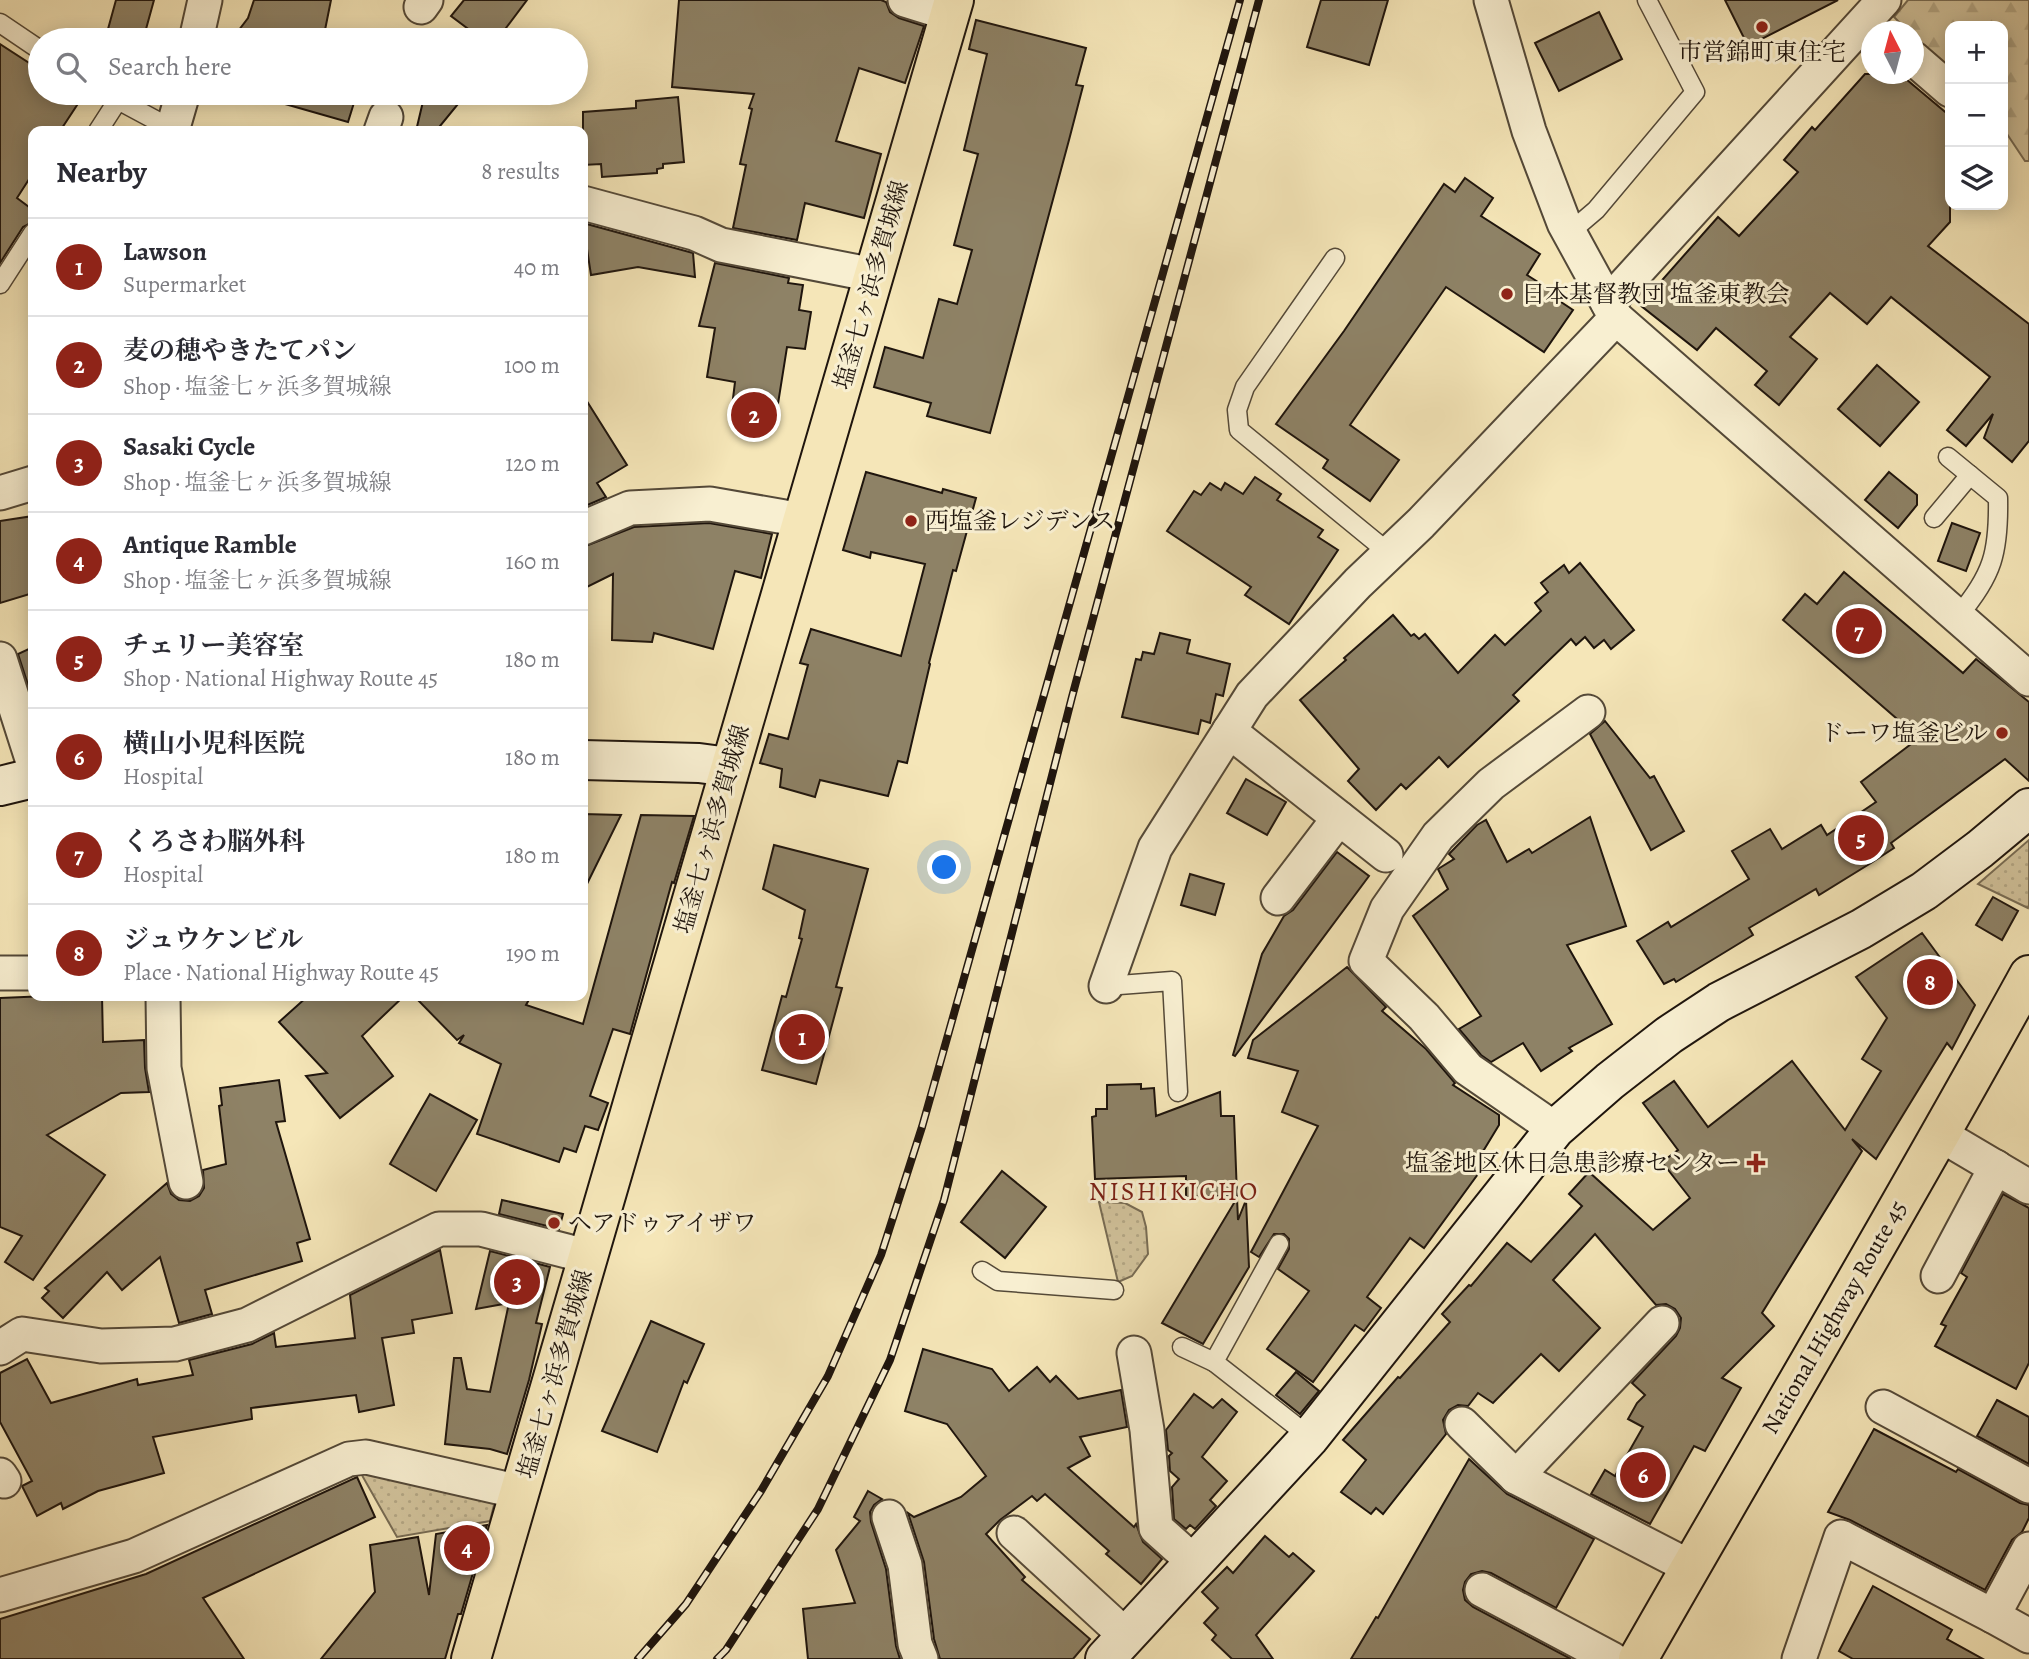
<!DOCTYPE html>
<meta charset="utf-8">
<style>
body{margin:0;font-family:Alegreya,"Noto Serif JP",serif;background:#f7f7f7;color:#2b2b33}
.controls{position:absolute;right:21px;top:21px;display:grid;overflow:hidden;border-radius:14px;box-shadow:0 4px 18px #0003}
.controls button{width:63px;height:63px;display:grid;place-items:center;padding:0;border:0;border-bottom:2px solid #e1e1e2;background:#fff;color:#2b2b33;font:35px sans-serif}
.compass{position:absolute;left:1861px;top:21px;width:63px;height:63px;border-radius:50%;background:#fff;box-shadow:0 4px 18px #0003;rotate:354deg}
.you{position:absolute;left:945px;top:868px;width:24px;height:24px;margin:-18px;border:5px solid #fff;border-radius:50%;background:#1a73e8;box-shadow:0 0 0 10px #1a73e833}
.badge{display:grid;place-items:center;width:46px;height:46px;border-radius:50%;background:#8f2418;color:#fff;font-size:23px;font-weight:700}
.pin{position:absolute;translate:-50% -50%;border:4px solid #fff;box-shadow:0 2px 7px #0006}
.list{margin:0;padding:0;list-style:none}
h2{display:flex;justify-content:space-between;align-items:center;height:91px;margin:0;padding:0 28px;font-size:30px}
h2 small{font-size:23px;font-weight:400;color:#7c7c81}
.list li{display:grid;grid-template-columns:46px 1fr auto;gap:21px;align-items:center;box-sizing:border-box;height:98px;padding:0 28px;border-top:2px solid #e1e1e2}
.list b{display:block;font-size:26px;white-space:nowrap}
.list p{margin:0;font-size:23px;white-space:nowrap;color:#7c7c81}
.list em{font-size:23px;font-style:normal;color:#7c7c81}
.icon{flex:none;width:38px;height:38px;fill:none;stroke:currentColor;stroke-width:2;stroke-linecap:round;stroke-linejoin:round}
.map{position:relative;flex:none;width:2029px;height:1659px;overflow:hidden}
.search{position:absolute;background:#fff;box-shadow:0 4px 18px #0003;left:28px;top:28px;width:560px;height:77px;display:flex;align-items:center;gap:18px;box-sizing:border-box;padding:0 24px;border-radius:38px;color:#7c7c81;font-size:26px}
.panel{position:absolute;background:#fff;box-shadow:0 4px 18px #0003;left:28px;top:126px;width:560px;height:875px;border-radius:14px}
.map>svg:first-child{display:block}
</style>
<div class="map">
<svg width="2029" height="1659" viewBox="0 0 2029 1659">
<defs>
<pattern id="green-dots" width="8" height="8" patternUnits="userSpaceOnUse" patternTransform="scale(1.75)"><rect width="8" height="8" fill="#d1c29b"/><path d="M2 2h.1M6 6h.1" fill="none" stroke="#b3a684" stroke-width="1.8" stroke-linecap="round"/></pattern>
<pattern id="forest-firs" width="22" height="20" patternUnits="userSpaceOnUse" patternTransform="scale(1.75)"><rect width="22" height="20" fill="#d1c29b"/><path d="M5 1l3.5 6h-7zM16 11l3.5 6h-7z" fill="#b3a684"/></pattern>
</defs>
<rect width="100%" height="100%" fill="#f5e6b8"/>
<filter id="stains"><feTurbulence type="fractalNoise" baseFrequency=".00286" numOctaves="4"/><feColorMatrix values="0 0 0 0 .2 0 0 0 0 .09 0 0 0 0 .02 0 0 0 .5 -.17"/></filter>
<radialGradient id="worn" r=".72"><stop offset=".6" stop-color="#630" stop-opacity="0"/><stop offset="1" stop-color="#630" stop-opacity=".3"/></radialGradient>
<g fill="url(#green-dots)" stroke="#786c54" stroke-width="2">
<polygon points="2029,840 2029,905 2028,908 1978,884"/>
<polygon points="1099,1202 1125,1203 1142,1212 1146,1227 1148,1254 1132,1276 1118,1282"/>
<polygon points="359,1470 496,1497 490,1521 397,1537"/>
</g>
<polygon fill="url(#forest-firs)" stroke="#786c54" stroke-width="2" points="1908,0 2029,0 2029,161 2025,161 2003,128 2003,26 1950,26 1950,71 1929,54 1914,38 1913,32 1908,31 1894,17"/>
<g fill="#8e8266" stroke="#1f150d" stroke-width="2">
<polygon points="116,0 154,0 143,40 105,40"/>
<polygon points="254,0 331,0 323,40 258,40 239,30 248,18"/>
<polygon points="464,0 527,0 497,40 483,40 451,16"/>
<polygon points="679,0 881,0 886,2 890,12 899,18 924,26 905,83 859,68 836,141 881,154 864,218 805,203 797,240 733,228 746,165 740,164 752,109 749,108 754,94 672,87"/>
<polygon points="1321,0 1388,0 1369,65 1307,47"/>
<polygon points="1725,0 1838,0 1748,46"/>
<polygon points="1599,12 1622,59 1559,91 1535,43"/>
<polygon points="976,20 1086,48 1076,85 1083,86 1069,140 990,433 927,416 931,403 874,387 885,347 923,358 939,299 957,304 972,250 954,245 978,154 964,150 987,54 969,49"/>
<polygon points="0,44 40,70 40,93 85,93 60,131 33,131 33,173 17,198 33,210 33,222 23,227 0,263"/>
<polygon points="1865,74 1900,74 1950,116 1950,222 1928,246 2029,324 2029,441 2012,462 1984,438 1993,414 1966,446 1947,430 1990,377 1891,297 1867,324 1830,293 1790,337 1817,359 1779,405 1755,385 1767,371 1716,328 1697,350 1640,305 1718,217 1739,236 1798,172 1784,160 1812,127 1815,130"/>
<polygon points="272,93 357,93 348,122 271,100"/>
<polygon points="425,93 467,93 436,131 416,131"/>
<polygon points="678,97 684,162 663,164 663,168 657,169 657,173 602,177 601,164 583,165 583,112 636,108 636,101"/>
<polygon points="1465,178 1493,198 1481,216 1540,254 1527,275 1557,294 1555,298 1573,310 1544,352 1446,287 1350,425 1399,460 1370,501 1323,468 1328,460 1276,424 1344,331 1444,184 1455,192"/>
<polygon points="583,223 693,253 695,277 638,267 591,275"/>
<polygon points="715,263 789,278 788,283 803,285 799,310 811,312 805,349 787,347 774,429 730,423 735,382 707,377 715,328 699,326"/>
<polygon points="1877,365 1919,402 1880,446 1838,409"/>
<polygon points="583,395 627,465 597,483 606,497 583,507"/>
<polygon points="866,472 942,493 943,489 976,498 956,571 953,570 929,663 930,664 907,763 898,761 888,796 820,780 815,797 780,787 782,769 760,763 769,734 788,739 808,665 800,663 811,629 901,656 925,564 871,552 870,558 843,550"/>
<polygon points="1889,472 1917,495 1917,505 1898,528 1865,500"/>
<polygon points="1255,477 1281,494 1277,500 1323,530 1318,537 1338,550 1289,624 1245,595 1251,587 1167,531 1194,491 1201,495 1210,483 1221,490 1225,483 1243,494"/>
<polygon points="33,516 33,593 0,603 0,521"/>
<polygon points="709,523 772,534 761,578 735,571 713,649 654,633 652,642 612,640 613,574 583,589 583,547 634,527"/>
<polygon points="1952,523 1980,533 1966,571 1938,561"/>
<polygon points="1580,563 1634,630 1611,649 1604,640 1594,648 1585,637 1576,645 1571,639 1513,695 1519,701 1448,767 1439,757 1406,789 1401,784 1376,810 1348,781 1359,769 1300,700 1346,660 1344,658 1393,615 1411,636 1414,634 1419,639 1425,634 1458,673 1495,635 1505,645 1541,611 1535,603 1548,592 1541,583 1564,565 1569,573"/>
<polygon points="1844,572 1963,673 1976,659 2029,702 2029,781 2005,759 1891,843 1894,848 1871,863 1819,895 1816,889 1749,928 1753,935 1676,982 1674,979 1664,984 1637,941 1668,922 1671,927 1749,879 1732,851 1770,829 1782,849 1821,825 1827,835 1876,802 1861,782 1919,738 1783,620 1805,594 1817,604"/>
<polygon points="1160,633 1190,640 1187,653 1230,664 1223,696 1216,694 1210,723 1201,720 1198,734 1122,717 1136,659 1141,660 1143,652 1154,654"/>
<polygon points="33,647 33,700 18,654"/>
<polygon points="1605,721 1650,778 1654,776 1684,831 1651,850 1590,734"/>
<polygon points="1246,779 1286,802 1267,835 1227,813"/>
<polygon points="583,814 621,815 583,892"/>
<polygon points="641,815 694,816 674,883 672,882 630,1034 613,1029 590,1096 608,1103 598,1130 585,1126 576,1152 564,1148 559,1162 477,1134 501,1064 459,1043 464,1035 457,1040 414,996 531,996 526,1005 583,1024"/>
<polygon points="1590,817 1626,926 1567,945 1612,1024 1569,1048 1572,1051 1541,1071 1523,1043 1491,1062 1481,1055 1459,1029 1481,1016 1413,916 1448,889 1438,869 1454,859 1449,854 1477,825 1486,820 1507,862 1529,849 1532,853"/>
<polygon points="774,845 868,869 836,987 842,988 816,1084 762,1070 782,996 786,997 802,939 799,938 805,910 763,889"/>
<polygon points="1337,852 1369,876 1235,1056 1233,1055 1262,954 1284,916 1293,910"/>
<polygon points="1190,874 1224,884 1215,915 1181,905"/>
<polygon points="1993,897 2018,911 2002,940 1976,925"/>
<polygon points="1922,933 1975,1005 1952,1049 1947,1043 1876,1159 1852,1139 1862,1151 1762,1313 1774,1326 1722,1378 1741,1388 1705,1451 1694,1446 1650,1524 1591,1494 1605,1470 1615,1476 1643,1427 1628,1419 1637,1403 1645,1395 1632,1383 1676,1336 1680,1328 1681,1318 1675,1309 1666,1304 1656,1305 1595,1234 1553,1280 1600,1328 1559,1371 1541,1354 1493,1403 1478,1393 1468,1406 1458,1405 1449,1410 1443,1420 1446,1434 1383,1514 1376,1508 1371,1514 1341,1492 1366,1460 1343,1440 1398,1377 1400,1378 1450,1322 1442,1314 1469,1285 1471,1286 1507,1243 1531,1262 1582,1206 1569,1194 1589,1172 1653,1230 1690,1198 1662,1162 1678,1150 1643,1103 1674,1081 1708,1127 1792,1061 1845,1130 1881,1071 1862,1059 1887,1018 1856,977"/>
<polygon points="1347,967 1386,1007 1382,1011 1426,1049 1455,1083 1453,1085 1499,1115 1499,1125 1479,1158 1486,1163 1424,1248 1410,1238 1367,1297 1381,1308 1364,1331 1355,1325 1313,1382 1267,1349 1309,1291 1278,1269 1289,1249 1289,1239 1284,1234 1274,1234 1259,1257 1251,1252 1318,1126 1282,1112 1298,1071 1248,1058 1253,1040"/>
<polygon points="48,996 102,996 103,1042 144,1040 145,1068 149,1092 121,1093 47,1135 105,1175 33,1280 5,1262 22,1236 0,1227 0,998"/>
<polygon points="308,996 404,996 362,1036 393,1076 340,1118 306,1076 327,1073 279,1022"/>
<polygon points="279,1080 285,1121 276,1122 310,1239 297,1243 302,1261 205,1290 212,1314 179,1323 160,1257 122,1290 107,1272 63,1318 42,1298 49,1291 45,1288 167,1183 171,1194 179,1200 190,1201 199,1196 204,1188 203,1170 226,1164 219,1106 222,1105 220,1088"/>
<polygon points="1141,1084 1141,1089 1154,1088 1156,1116 1220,1092 1221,1116 1234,1116 1237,1195 1186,1197 1186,1176 1095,1179 1092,1117 1096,1116 1096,1109 1107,1109 1107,1085"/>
<polygon points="430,1094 477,1120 436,1191 390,1164"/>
<polygon points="1002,1171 1046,1207 1005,1258 961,1222"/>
<polygon points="2003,1194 2029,1208 2029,1363 2016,1389 1935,1346 1946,1326 1941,1324 1967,1277 1961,1273"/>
<polygon points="1237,1198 1238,1220 1246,1200 1249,1267 1203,1344 1162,1323"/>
<polygon points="502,1200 563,1214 559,1229 499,1214"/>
<polygon points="440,1250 452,1313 412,1320 414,1333 382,1338 394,1405 359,1412 356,1395 251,1408 252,1419 153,1437 164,1473 98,1491 63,1509 61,1503 37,1516 22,1486 32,1481 0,1422 0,1373 27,1359 51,1403 137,1379 138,1385 193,1375 189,1360 252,1344 274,1333 276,1347 355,1338 350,1295"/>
<polygon points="490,1251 550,1267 536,1323 542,1324 529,1380 507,1454 490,1449 445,1444 454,1358 461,1358 467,1389 490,1392 509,1303 476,1309"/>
<polygon points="651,1321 704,1344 687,1383 684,1381 657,1452 602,1431"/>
<polygon points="923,1349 992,1369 1009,1391 1037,1367 1050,1382 1056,1376 1078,1399 1121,1390 1127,1427 1080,1437 1090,1456 1068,1468 1134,1527 1136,1524 1143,1542 1162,1559 1141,1584 1106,1554 1109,1551 1045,1494 1037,1501 1032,1496 1000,1520 986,1534 1025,1577 1022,1580 1090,1639 1073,1659 940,1659 934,1639 924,1562 908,1513 914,1517 961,1497 986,1476 947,1424 905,1411"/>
<polygon points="1296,1372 1319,1391 1300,1414 1276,1395"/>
<polygon points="1194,1394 1213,1408 1222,1399 1237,1412 1202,1457 1227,1481 1210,1500 1216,1506 1195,1529 1190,1525 1186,1529 1174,1519 1172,1487 1179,1479 1170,1471 1169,1456 1172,1453 1168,1450 1166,1430"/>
<polygon points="1997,1400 2029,1417 2029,1464 1977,1436"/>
<polygon points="1874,1429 1956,1472 1958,1469 2020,1503 2029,1505 2029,1518 2022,1532 2012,1540 1985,1590 1850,1520 1828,1512"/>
<polygon points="1469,1459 1507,1494 1594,1539 1556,1608 1491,1573 1482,1571 1471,1574 1465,1582 1463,1590 1465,1600 1473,1607 1571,1659 1351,1659 1376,1617 1378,1618"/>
<polygon points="357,1477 375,1517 203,1598 244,1659 0,1659 0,1619 146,1574"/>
<polygon points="868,1491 882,1499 874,1505 870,1512 871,1522 886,1569 896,1646 900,1659 808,1659 803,1609 855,1603 836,1550 860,1521 854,1517"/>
<polygon points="487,1525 461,1614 458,1614 445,1659 321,1659 375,1592 370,1545 418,1537 429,1595 436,1534"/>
<polygon points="1265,1536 1289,1557 1293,1553 1314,1571 1256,1635 1273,1659 1232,1659 1212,1640 1216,1635 1204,1623 1218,1608 1202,1592 1227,1567 1233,1573"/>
<polygon points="1873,1586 1952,1630 1947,1639 1983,1659 1853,1659 1839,1651"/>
</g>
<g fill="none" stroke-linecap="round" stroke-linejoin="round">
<g stroke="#544938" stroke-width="21">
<g id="lane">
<polyline points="0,23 40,50"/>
<polyline points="98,131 118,100 172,129"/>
<polyline points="1569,233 1596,210 1695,92 1647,0"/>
<polyline points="1335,258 1245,387 1237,410 1239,430 1389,553"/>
<polyline points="0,284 33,233"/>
<path d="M1948,457L1998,498C1999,552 1993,575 1958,616"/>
<polyline points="1934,518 1970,475"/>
<polyline points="1106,986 1172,981 1178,1092"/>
<polyline points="1279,1244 1214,1362 1310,1437"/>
<polyline points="982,1271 998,1281 1114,1290"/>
<polyline points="1182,1347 1214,1362"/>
</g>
</g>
<g stroke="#544938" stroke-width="37">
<g id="street">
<polyline points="905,0 950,14"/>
<polyline points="1491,0 1529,131 1564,223 1616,318 2029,679"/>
<polyline points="421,7 426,0"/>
<polyline points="196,40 205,0"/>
<polyline points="1913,58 1950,90"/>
<polyline points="172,131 183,93"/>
<polyline points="381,131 386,117"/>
<polyline points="583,203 694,233 721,245 874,275"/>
<polyline points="1608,303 1884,0"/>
<polyline points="0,493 33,483"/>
<polyline points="583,528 630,508 710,504 802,520"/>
<polyline points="0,659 33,762"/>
<polyline points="1229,731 1386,855"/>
<polyline points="1278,898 1339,818"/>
<polyline points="0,973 33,973"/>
<polyline points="1106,986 1155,848 1252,695 1358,583 1421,523 1616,318"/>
<polyline points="163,996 164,1068 186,1182"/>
<polyline points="1555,1129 1468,1069 1424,1017 1366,961 1387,909 1438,836 1491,784 1588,712"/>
<polyline points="1941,1135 2029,1187"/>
<polyline points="1938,1276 1996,1167"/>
<polyline points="0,1348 22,1334 101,1346 175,1344 247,1325 439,1229 481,1229 590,1257"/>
<polyline points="1134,1353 1147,1430 1156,1528 1194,1562"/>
<polyline points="1883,1407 2029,1486"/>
<polyline points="1462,1424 1516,1477 1690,1567"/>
<polyline points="0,1475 4,1481"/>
<polyline points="1516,1477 1662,1323"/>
<polyline points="889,1517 905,1565 915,1644 921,1659"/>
<polyline points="1014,1533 1126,1636"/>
<polyline points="2029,1549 1993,1616 2029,1636"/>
<polyline points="1482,1590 1612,1659"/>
<polyline points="0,1595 134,1556 349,1459 366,1457 520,1492"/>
<polyline points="1799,1659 1841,1537 1993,1616"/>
</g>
</g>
<g stroke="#1f150d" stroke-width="42">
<g id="secondary">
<polyline points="583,760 699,763 729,767"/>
<polyline points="0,786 33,778"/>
<polyline points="1105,1659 1310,1437 1555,1129 1610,1081 1669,1035 1719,1002 1861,929 1924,891 1980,849 2029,808"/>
</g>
</g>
<g stroke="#1f150d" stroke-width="42">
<polyline id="primary" points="471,1659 954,0"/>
</g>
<g stroke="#1f150d" stroke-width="42">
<path id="highway" d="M1638,1659C1768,1431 1903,1205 2029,975"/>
</g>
<use href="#lane" stroke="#f8efd1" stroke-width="18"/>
<use href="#street" stroke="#f8efd1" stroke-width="33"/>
<use href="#secondary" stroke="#f8efd1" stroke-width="38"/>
<use href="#primary" stroke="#f5e6b8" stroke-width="38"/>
<use href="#highway" stroke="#f5e6b8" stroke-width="38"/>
<g stroke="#1f150d" stroke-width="8">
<g id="rail">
<polyline points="638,1659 686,1604 761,1491 828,1376 881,1255 922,1127 1240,0"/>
<polyline points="717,1659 726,1650 818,1509 890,1360 944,1200 1072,697 1259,0"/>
</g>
</g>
<use href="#rail" stroke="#f8efd1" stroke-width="5" stroke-dasharray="16" stroke-linecap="butt"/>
</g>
<g fill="#8f2418" stroke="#f8efd1" stroke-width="2.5">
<circle cx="1762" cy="27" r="7"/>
<circle cx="1507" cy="294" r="7"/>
<circle cx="911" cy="521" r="7"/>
<circle cx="2002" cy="733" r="7"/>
<path d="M1752.5 1152.5h7v7h7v7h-7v7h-7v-7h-7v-7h7z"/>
<circle cx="554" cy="1223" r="7"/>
</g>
<g text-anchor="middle" stroke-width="6" stroke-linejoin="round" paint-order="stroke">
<g font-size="24" fill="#1f150d" stroke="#f8efd1" text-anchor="start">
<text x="1762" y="60" text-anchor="middle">市営錦町東住宅</text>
<text x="1521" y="302">日本基督教団 塩釜東教会</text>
<text x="925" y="529">西塩釜レジデンス</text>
<text x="1988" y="741" text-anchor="end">ドーワ塩釜ビル</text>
<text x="1740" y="1171" text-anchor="end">塩釜地区休日急患診療センター</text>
<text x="568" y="1231">ヘアドゥアイザワ</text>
</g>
<g font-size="24" fill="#1f150d" stroke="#f8efd1">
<text transform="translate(871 285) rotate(-74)" y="8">塩釜七ヶ浜多賀城線</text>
<text transform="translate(712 829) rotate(-74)" y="8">塩釜七ヶ浜多賀城線</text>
<text transform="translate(1834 1317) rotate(-60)" y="8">National Highway Route 45</text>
<text transform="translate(555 1374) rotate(-74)" y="8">塩釜七ヶ浜多賀城線</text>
</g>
<g font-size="26" letter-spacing="2" fill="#7a1f14" stroke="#f8efd1">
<text x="1174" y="1200">NISHIKICHO</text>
</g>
</g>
<rect width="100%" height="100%" filter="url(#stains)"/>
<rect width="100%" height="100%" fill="url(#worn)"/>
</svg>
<div class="controls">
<button>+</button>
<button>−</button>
<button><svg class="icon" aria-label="layers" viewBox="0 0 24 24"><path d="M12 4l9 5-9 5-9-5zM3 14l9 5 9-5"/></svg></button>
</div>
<svg class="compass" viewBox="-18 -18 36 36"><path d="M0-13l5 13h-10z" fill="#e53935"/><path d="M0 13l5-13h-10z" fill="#7c7c81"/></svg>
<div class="you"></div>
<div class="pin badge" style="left:802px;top:1037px">1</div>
<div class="pin badge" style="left:754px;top:415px">2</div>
<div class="pin badge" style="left:517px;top:1282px">3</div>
<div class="pin badge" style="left:467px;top:1548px">4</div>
<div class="pin badge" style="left:1861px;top:838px">5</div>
<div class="pin badge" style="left:1643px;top:1475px">6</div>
<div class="pin badge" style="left:1859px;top:631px">7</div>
<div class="pin badge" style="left:1930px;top:982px">8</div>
<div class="search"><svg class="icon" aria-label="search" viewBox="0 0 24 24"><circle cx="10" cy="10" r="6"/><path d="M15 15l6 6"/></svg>Search here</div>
<section class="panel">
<h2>Nearby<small>8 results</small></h2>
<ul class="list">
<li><span class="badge">1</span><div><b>Lawson</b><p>Supermarket</p></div><em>40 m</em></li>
<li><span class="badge">2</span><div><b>麦の穂やきたてパン</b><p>Shop · 塩釜七ヶ浜多賀城線</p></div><em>100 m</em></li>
<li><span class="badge">3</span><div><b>Sasaki Cycle</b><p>Shop · 塩釜七ヶ浜多賀城線</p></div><em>120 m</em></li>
<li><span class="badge">4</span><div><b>Antique Ramble</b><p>Shop · 塩釜七ヶ浜多賀城線</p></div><em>160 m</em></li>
<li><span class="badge">5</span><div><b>チェリー美容室</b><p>Shop · National Highway Route 45</p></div><em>180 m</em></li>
<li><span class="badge">6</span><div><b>横山小児科医院</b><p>Hospital</p></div><em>180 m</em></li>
<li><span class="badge">7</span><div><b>くろさわ脳外科</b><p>Hospital</p></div><em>180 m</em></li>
<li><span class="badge">8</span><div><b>ジュウケンビル</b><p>Place · National Highway Route 45</p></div><em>190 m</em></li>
</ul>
</section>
</div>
